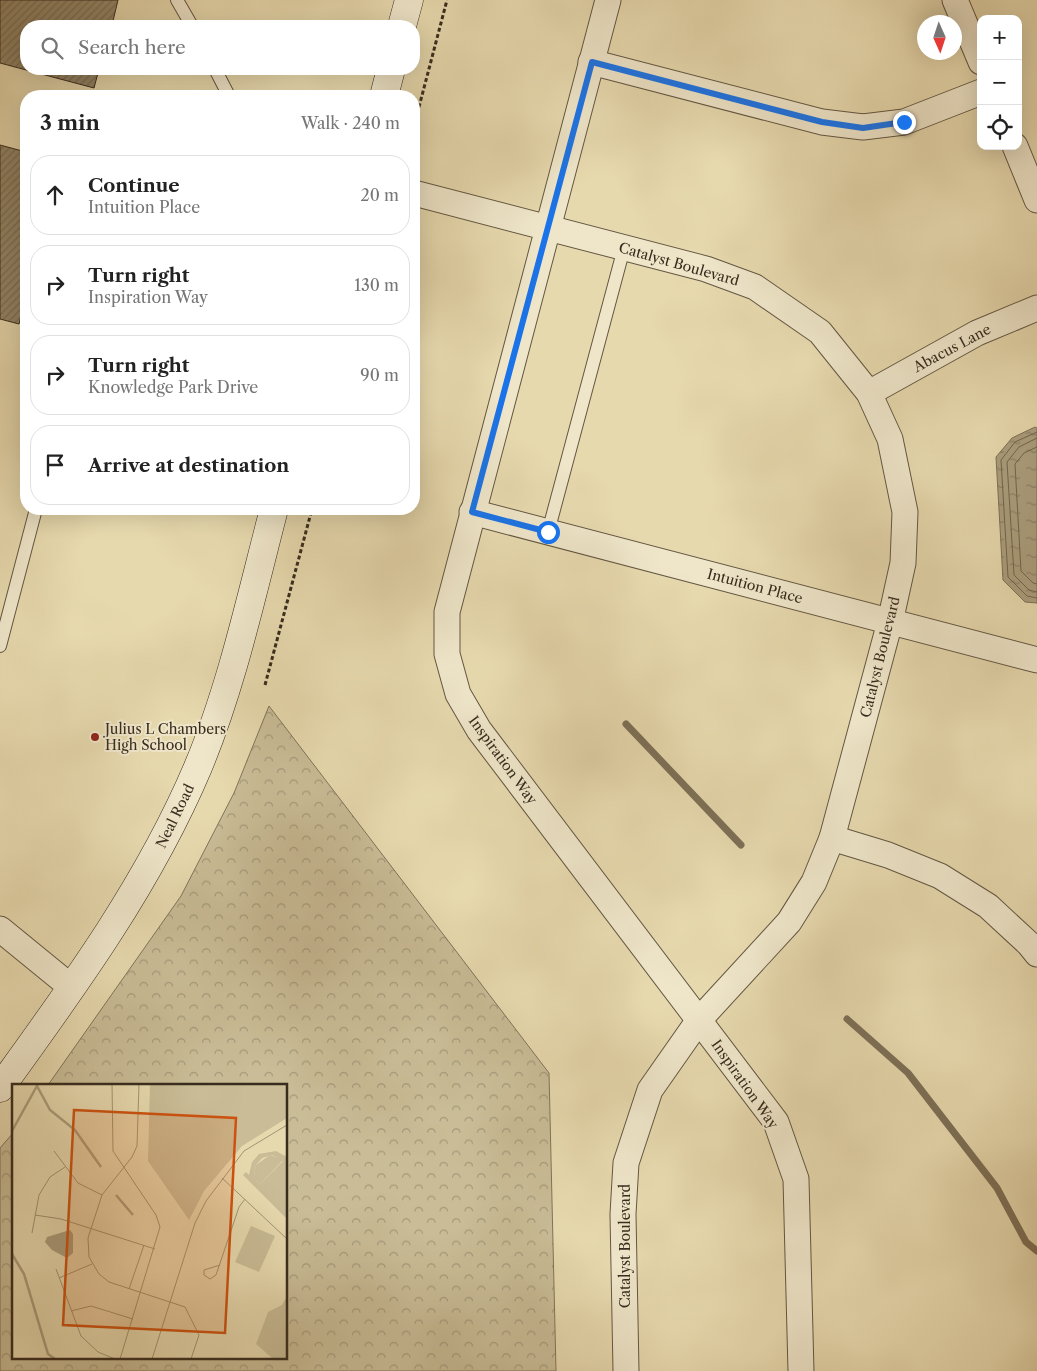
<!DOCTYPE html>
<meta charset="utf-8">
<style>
body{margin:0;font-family:"Libre Caslon Text",serif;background:#f2f2f2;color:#222}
.controls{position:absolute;right:15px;top:15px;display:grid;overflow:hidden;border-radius:10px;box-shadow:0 5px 20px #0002}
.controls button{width:45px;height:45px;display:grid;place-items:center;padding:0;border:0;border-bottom:1px solid #e0e0e0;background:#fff;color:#222;font:25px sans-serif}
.compass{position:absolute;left:917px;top:15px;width:45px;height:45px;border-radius:50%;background:#fff;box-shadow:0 5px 20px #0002;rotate:177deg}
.stop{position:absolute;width:15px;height:15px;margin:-11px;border:4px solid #1a73e8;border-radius:50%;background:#fff}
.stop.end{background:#1a73e8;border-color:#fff;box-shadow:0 1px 5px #0008}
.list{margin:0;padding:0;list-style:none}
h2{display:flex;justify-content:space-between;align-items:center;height:65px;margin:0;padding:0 20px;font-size:21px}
h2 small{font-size:16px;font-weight:400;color:#767676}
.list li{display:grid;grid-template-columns:32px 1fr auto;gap:15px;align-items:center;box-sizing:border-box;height:80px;margin:0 10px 10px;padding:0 10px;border:1px solid #e0e0e0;border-radius:20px}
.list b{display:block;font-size:19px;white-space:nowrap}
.list p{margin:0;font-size:16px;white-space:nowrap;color:#767676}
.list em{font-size:16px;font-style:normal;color:#767676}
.icon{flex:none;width:28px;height:28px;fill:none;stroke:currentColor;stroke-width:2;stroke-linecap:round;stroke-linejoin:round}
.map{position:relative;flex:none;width:1037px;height:1371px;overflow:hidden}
.search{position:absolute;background:#fff;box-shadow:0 5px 20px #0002;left:20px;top:20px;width:400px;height:55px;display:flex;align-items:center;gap:12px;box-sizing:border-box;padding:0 18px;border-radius:20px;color:#767676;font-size:19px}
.panel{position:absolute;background:#fff;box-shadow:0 5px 20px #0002;left:20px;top:90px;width:400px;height:425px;border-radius:20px}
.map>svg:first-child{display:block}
</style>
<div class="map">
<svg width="1037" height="1371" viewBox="0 0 1037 1371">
<defs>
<pattern id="forest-crowns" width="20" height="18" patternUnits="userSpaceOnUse" patternTransform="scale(1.25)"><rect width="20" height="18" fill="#c9bc96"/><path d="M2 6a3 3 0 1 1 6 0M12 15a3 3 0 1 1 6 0" fill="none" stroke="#a4997a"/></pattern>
<pattern id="water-ripples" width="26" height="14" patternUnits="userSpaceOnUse" patternTransform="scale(1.25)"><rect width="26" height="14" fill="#ab9e7d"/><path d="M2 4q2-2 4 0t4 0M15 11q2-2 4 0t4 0" fill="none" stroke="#8c8166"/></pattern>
<pattern id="building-hatch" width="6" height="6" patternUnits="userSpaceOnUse" patternTransform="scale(1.25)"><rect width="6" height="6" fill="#938669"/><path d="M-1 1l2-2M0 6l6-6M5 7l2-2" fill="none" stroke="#796e56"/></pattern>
</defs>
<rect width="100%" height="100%" fill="#e7d9ae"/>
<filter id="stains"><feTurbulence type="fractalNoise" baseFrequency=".004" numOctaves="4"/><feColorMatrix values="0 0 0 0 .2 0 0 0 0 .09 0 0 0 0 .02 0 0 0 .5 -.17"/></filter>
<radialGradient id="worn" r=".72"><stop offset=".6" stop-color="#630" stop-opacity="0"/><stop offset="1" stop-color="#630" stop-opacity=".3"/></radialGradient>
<polygon fill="url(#forest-crowns)" stroke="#80745a" points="269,706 549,1073 556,1371 0,1371 0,1148 14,1132 14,1357 286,1357 286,1085 48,1085 181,896 234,793"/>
<polygon fill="url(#water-ripples)" stroke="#7d7057" points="1035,427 1037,428 1037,603 1025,602 1003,580 996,457 1012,438"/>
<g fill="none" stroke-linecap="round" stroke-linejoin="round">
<g stroke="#71654e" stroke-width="1">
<polyline points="1037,432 1015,442 1001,460 1008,577 1027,596 1037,598"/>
<polyline points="1037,438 1019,447 1007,462 1014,575 1029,590 1037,592"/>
<polyline points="1037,447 1024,453 1015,464 1021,571 1033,583 1037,584"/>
</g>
<g stroke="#7d7057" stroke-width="7">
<polyline points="626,724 741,845"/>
<polyline points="847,1019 908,1073 997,1188 1026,1242 1037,1251"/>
</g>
</g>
<g fill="url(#building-hatch)" stroke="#372c1e">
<polygon points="0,0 118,0 112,25 117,26 26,26 26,69 99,69 94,88 0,63"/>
<polygon points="0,145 26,152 26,296 19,324 0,319"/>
</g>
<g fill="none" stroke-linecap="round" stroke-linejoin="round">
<g stroke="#635742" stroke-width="14">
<g id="lane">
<polyline points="177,0 192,26"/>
<polyline points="215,69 229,96"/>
<polyline points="548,532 624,248"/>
<polyline points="0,646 36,509"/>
</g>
</g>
<g stroke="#635742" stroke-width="27">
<g id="street">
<polyline points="608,0 447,612 447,654 458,694 479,730 776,1122 796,1179 801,1371"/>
<polyline points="955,0 981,62"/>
<polyline points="591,62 822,122 863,127 904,122 981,92"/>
<polyline points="1015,146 1037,200"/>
<polyline points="414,193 706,269 755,287 820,332 869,393 890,439 905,512 903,563 890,622 832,838 814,882 789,922 699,1020 650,1090 626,1163 623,1214 626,1371"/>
<polyline points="869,393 977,333 1037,308"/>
<polyline points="472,512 1037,660"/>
<polyline points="832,838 888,855 940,876 988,906 1029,944 1037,954"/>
<polyline points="0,929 71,987"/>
</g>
</g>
<g stroke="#372c1e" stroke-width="29">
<g id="secondary">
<polyline points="402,26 409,0"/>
<polyline points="384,96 391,69"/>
<path d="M0,1088C74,986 149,883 198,767C232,686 252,593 274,509"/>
</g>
</g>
<g stroke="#372c1e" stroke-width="3" stroke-dasharray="4 2.5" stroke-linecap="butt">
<polyline points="414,126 447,0"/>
<polyline points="265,685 312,509"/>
</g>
<use href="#lane" stroke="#efe6ca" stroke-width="12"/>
<use href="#street" stroke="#efe6ca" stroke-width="25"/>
<use href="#secondary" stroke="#efe6ca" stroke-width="28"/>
</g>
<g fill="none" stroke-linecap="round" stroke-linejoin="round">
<polyline stroke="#1a73e8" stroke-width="6" points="548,532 472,512 592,62 822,122 863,128 904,122"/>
</g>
<circle fill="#8f2418" stroke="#efe6ca" stroke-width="2" cx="95" cy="737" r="5"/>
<g text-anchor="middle" stroke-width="4" stroke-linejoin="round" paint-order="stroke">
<g font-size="14" fill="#372c1e" stroke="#efe6ca">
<text transform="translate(679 264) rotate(16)" y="5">Catalyst Boulevard</text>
<text transform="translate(952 348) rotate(-28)" y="5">Abacus Lane</text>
<text transform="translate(755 586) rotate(15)" y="5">Intuition Place</text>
<text transform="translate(880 657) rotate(-76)" y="5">Catalyst Boulevard</text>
<text transform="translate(503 760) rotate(54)" y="5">Inspiration Way</text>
<text transform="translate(175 816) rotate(-64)" y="5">Neal Road</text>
<text transform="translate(745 1084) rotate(55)" y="5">Inspiration Way</text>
<text transform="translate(625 1246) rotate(-90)" y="5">Catalyst Boulevard</text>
</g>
<g font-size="14" fill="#372c1e" stroke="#efe6ca" text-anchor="start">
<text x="105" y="734">Julius L Chambers<tspan x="105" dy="16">High School</tspan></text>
</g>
</g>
<g transform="translate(12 1084)">
<rect width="275" height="275" fill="#e7d9ae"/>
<path d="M258,71L271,76L247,101L242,92L244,81Z" fill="#c9bc96"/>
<path d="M138,0H275V34L230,62L192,107L177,136L136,77ZM275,212V275H261L244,260L256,228L270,221Z" fill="#c9bc96"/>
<path d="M239,142L263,152L247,188L223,178Z" fill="#c9bc96"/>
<path d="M264,67L275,73V135L231,91L234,88L237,91L240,78L247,70ZM260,71L271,77L247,101L242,91L244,81L250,74Z" fill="#c9bc96" fill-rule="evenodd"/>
<path d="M58,146L61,150V169L55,174L40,166L33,158L35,153Z" fill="#ab9e7d"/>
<path fill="none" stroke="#ab9e7d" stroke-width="2.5" d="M25,2L38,26L63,46L89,83M0,47L26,0M104,111L121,131M0,170L12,190L36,270L43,275"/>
<path fill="none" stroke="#a19474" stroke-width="1" d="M100,0L101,67L144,131L148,143L108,275M127,0L125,62L120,73L90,111L76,154L77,173L87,190L97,198L173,223L187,251L179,275M42,67L66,99L90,111M210,94L275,155M23,131L49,135L143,165M20,149L27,111L38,93L53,83M208,181L192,186V191L198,195L204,191L227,123L233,115M44,185L69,252L86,268L103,275M47,194L80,180M117,205L132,161M59,227L79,222L121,235M140,275L183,139L194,117L232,67L275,41"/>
<path fill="#cd520f" fill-opacity="0.15" stroke="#cd520f" stroke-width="2.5" d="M62,26L224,34L213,249L51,241Z"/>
<rect width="275" height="275" fill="none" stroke="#372c1e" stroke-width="2.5"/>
</g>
<rect width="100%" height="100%" filter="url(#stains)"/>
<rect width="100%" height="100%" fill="url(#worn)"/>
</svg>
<div class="controls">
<button>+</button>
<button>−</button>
<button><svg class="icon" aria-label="locate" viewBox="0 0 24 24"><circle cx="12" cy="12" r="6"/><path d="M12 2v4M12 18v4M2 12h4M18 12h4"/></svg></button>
</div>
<svg class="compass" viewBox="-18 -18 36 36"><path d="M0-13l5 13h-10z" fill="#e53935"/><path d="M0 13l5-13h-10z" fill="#767676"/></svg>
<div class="stop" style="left:548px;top:532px"></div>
<div class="stop end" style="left:904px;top:122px"></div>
<div class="search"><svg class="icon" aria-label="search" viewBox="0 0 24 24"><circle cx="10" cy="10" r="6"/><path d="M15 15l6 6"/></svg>Search here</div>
<section class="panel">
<h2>3 min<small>Walk · 240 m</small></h2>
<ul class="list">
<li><svg class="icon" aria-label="ahead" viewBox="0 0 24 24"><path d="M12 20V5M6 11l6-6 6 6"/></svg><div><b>Continue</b><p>Intuition Place</p></div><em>20 m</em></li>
<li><svg class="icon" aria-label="right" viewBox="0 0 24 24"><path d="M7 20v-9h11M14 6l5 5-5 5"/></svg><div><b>Turn right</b><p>Inspiration Way</p></div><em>130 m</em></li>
<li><svg class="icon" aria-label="right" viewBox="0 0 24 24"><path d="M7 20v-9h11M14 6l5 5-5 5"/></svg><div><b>Turn right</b><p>Knowledge Park Drive</p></div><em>90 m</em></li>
<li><svg class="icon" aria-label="arrive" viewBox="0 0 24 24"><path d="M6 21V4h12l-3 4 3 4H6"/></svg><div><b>Arrive at destination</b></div></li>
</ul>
</section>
</div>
